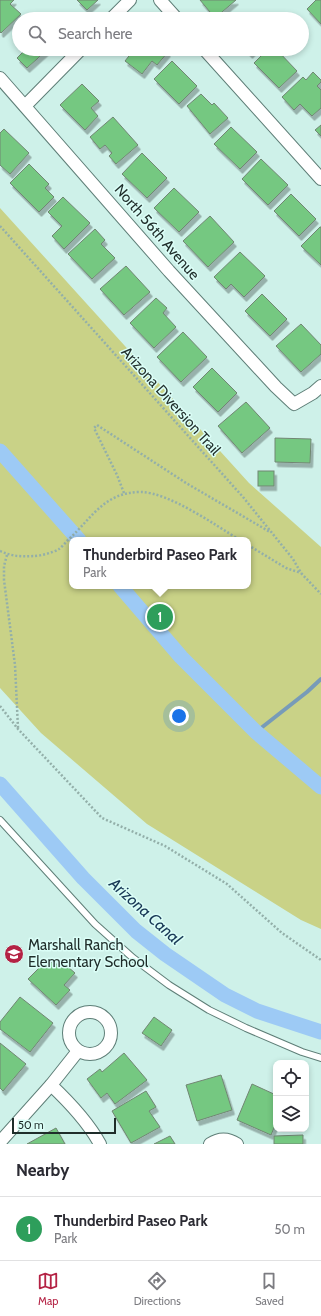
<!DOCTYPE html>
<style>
body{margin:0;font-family:Cabin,sans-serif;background:#f7f7f7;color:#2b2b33}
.controls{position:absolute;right:12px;bottom:12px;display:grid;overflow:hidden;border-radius:8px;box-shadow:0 2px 6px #0003}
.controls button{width:36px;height:36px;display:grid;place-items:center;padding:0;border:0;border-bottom:1px solid #e1e1e2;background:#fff;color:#2b2b33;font:20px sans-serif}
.scale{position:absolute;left:12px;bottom:10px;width:104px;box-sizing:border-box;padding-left:4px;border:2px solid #1f2d2a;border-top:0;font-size:11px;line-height:14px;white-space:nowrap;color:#1f2d2a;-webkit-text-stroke:3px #dbfef7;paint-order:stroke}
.you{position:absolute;left:179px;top:716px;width:14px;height:14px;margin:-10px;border:3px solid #fff;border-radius:50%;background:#1a73e8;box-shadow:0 0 0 6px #1a73e833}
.badge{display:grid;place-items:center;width:26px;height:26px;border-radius:50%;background:#b42244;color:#fff;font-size:13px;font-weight:700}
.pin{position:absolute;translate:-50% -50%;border:2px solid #fff;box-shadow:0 1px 4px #0006}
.popup{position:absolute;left:69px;top:537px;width:182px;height:52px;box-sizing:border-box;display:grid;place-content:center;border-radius:8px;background:#fff;filter:drop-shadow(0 1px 3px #0005);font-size:13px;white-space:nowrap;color:#7c7c81}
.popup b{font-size:15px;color:#2b2b33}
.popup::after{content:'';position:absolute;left:50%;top:100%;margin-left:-8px;border:8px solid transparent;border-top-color:#fff}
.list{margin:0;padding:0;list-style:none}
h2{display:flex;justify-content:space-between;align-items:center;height:52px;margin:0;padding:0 16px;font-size:17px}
h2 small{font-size:13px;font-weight:400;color:#7c7c81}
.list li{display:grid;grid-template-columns:26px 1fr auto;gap:12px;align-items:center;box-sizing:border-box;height:64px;padding:0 16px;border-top:1px solid #e1e1e2}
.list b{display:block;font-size:15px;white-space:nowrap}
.list p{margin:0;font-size:13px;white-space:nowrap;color:#7c7c81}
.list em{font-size:13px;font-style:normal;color:#7c7c81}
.icon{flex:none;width:22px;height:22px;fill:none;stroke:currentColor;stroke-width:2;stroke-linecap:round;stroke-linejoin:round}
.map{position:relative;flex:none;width:321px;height:1144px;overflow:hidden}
.search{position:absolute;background:#fff;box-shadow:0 2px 6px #0003;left:12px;right:12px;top:12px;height:44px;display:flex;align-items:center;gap:10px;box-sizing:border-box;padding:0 14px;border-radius:22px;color:#7c7c81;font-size:15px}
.sheet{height:116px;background:#fff}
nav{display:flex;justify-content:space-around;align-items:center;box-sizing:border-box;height:56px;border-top:1px solid #e1e1e2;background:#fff;font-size:11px;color:#7c7c81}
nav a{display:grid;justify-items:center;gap:2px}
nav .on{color:#b42244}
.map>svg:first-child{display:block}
</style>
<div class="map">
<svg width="321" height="1144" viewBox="0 0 321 1144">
<defs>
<filter id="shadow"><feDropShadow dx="2.5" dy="4.5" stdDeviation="0" flood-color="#0004"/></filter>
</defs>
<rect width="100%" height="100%" fill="#cef1e9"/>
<path fill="#c9d287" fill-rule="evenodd" d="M0,208L249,483L321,547V929L301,920L147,824L41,733L0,688ZM72,540H248V586H72Z"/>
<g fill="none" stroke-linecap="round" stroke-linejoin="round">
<polyline stroke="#779bb8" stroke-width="4" points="256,732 307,692 321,679"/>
<g stroke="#9dcaf5" stroke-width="15">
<polyline points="0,451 79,540"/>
<polyline points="120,586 181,657 256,732 321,787"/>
<polyline points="0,784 83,878 136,931 165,954 225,995 257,1011 321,1032"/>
</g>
</g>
<g fill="#75c881" stroke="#718673" filter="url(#shadow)">
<polygon points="0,0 14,0 10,4 21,14 1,33 0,32"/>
<polygon points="77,0 98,0 87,10"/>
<polygon points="200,0 236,0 215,18"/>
<polygon points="316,0 321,0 321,24 307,9"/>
<polygon points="241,14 245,19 236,19"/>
<polygon points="19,30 19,43 13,36"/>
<polygon points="24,49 48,49 27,68 17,58 25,50"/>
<polygon points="128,49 164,49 168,52 157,65 152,61 142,74 125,61 132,52"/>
<polygon points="245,49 255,49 250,54"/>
<polygon points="268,49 276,49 297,71 279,88 254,63"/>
<polygon points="172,61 197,86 179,104 154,79"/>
<polygon points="313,72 321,80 321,82 317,86 321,90 321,108 312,116 300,104 294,110 282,97 303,77 306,80"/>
<polygon points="82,84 99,101 91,108 98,116 85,130 60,105"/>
<polygon points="201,94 212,105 214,103 228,118 210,134 187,106"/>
<polygon points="113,117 138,145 116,164 109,156 112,153 105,145 100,149 90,137"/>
<polygon points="321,125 321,136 315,130"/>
<polygon points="231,127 257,152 240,169 214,144"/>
<polygon points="4,129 29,153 10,174 0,165 0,133"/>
<polygon points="142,153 167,178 147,198 122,174"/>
<polygon points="261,159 288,185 268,205 242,179"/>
<polygon points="29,164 49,184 45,188 54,197 39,212 10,183"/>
<polygon points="174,188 199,212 179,232 154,208"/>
<polygon points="291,194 316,219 299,236 274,211"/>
<polygon points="63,197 90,223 64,249 52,236 62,226 48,212"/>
<polygon points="210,216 234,242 208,267 183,241"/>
<polygon points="320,227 321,227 321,265 301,246"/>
<polygon points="95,229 105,240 101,244 115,258 92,279 68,254"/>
<polygon points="240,252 265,276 244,297 231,284 226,289 214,277"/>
<polygon points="126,266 150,292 124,315 100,289"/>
<polygon points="262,294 287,319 270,336 245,311"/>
<polygon points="156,298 167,308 163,313 176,327 154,348 130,323"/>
<polygon points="301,324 321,345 321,354 301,372 276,346"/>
<polygon points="183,332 207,357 181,382 157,357"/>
<polygon points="212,368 237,393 218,412 193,387"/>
<polygon points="246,402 270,428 242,453 218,426"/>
<polygon points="275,438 311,439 310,463 275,462"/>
<rect x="258" y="471" width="16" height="15"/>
<polygon points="48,959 55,966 60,960 75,973 64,985 70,990 56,1005 28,979"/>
<polygon points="20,997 53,1023 30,1052 0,1029 0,1022"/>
<polygon points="154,1017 172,1030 161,1046 142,1033"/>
<polygon points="0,1043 26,1064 3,1091 0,1088"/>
<polygon points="124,1053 147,1080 115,1104 107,1093 101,1098 87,1079 100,1069 102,1072"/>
<polygon points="221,1075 232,1110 197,1121 186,1085"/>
<polygon points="252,1084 276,1095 276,1123 271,1135 237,1120"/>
<polygon points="146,1091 156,1107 149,1111 160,1127 131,1143 112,1111"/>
<polygon points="56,1128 65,1144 27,1144"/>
<polygon points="303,1135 303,1144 274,1144 274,1136"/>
<polygon points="170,1136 175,1144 154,1144"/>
</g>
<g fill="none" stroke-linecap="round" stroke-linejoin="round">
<g stroke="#5e7e77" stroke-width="8">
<polyline id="lane" points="0,820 95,924 133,958 169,985 209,1010 246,1028 302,1052 321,1058"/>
</g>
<g stroke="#5e7e77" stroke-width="14">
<g id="street">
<polyline points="160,0 177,19"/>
<polyline points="111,19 130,0"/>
<polyline points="204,49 321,179"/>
<polyline points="0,78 169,271 276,387 294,404 313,393 321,386"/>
<polyline points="25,106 81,49"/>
<circle cx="90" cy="1033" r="21"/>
<path d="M51,1085C69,1102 88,1122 100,1144"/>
<polyline points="0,1142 51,1085 78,1051"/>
<path d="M210,1144C219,1138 228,1138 237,1144"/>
</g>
</g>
<g stroke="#93afa9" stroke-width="2.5" stroke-dasharray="2 2" stroke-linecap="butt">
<polyline points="0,226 243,497 293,559 301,573 321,594"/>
<polyline points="124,493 117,475 94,428 97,425 186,483 270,532"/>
<polyline points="248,545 286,568 301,573"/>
<path d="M0,551C11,556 21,557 33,556C40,556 52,553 59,549C62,547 65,543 68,540C92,518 104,492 141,492C170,493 215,525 240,540"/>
<polyline points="7,555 4,566 4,580 15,665 18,728"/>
<polyline points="0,706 18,729 102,818 165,846 227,884 282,933 321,960"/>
</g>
<use href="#lane" stroke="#fff" stroke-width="6"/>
<use href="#street" stroke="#fff" stroke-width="12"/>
</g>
<defs>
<g id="school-disc" transform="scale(1)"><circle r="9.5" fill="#b42244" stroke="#dbfef7"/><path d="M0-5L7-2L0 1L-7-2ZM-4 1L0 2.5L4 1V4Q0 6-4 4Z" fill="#fff"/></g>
</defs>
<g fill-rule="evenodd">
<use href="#school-disc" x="14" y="954"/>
</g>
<g text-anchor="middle" stroke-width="3" stroke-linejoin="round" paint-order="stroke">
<g font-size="15" fill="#1f2d2a" stroke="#dbfef7">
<text transform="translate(157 232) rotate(49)" y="5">North 56th Avenue</text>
<text transform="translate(171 401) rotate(48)" y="5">Arizona Diversion Trail</text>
</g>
<g font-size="15" fill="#1f2d2a" stroke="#dbfef7" text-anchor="start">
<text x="28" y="950">Marshall Ranch<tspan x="28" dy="17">Elementary School</tspan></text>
</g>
<g font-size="16" font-style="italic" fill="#183855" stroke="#dbfef7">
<text transform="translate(146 911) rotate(42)" y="6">Arizona Canal</text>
</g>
</g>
</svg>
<div class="controls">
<button><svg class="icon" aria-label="locate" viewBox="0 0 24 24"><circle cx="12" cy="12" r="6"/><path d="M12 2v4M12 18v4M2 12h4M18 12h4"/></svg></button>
<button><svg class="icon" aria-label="layers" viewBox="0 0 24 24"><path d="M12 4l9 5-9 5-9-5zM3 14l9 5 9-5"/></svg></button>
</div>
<div class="scale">50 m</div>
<div class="you"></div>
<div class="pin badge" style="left:160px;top:617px;background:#2e9e5b">1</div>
<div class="popup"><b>Thunderbird Paseo Park</b>Park</div>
<div class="search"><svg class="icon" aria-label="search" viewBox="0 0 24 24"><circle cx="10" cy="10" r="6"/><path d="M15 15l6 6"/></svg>Search here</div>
</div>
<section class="sheet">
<h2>Nearby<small></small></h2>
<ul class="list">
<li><span class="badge" style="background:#2e9e5b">1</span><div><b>Thunderbird Paseo Park</b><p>Park</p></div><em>50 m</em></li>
</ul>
</section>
<nav>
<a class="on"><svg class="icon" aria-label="map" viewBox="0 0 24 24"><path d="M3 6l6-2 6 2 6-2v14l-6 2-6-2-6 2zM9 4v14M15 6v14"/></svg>Map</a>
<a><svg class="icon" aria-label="directions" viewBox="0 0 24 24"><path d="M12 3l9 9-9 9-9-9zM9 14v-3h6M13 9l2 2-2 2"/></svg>Directions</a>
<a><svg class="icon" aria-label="saved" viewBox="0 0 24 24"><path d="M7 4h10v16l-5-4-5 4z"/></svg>Saved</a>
</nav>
